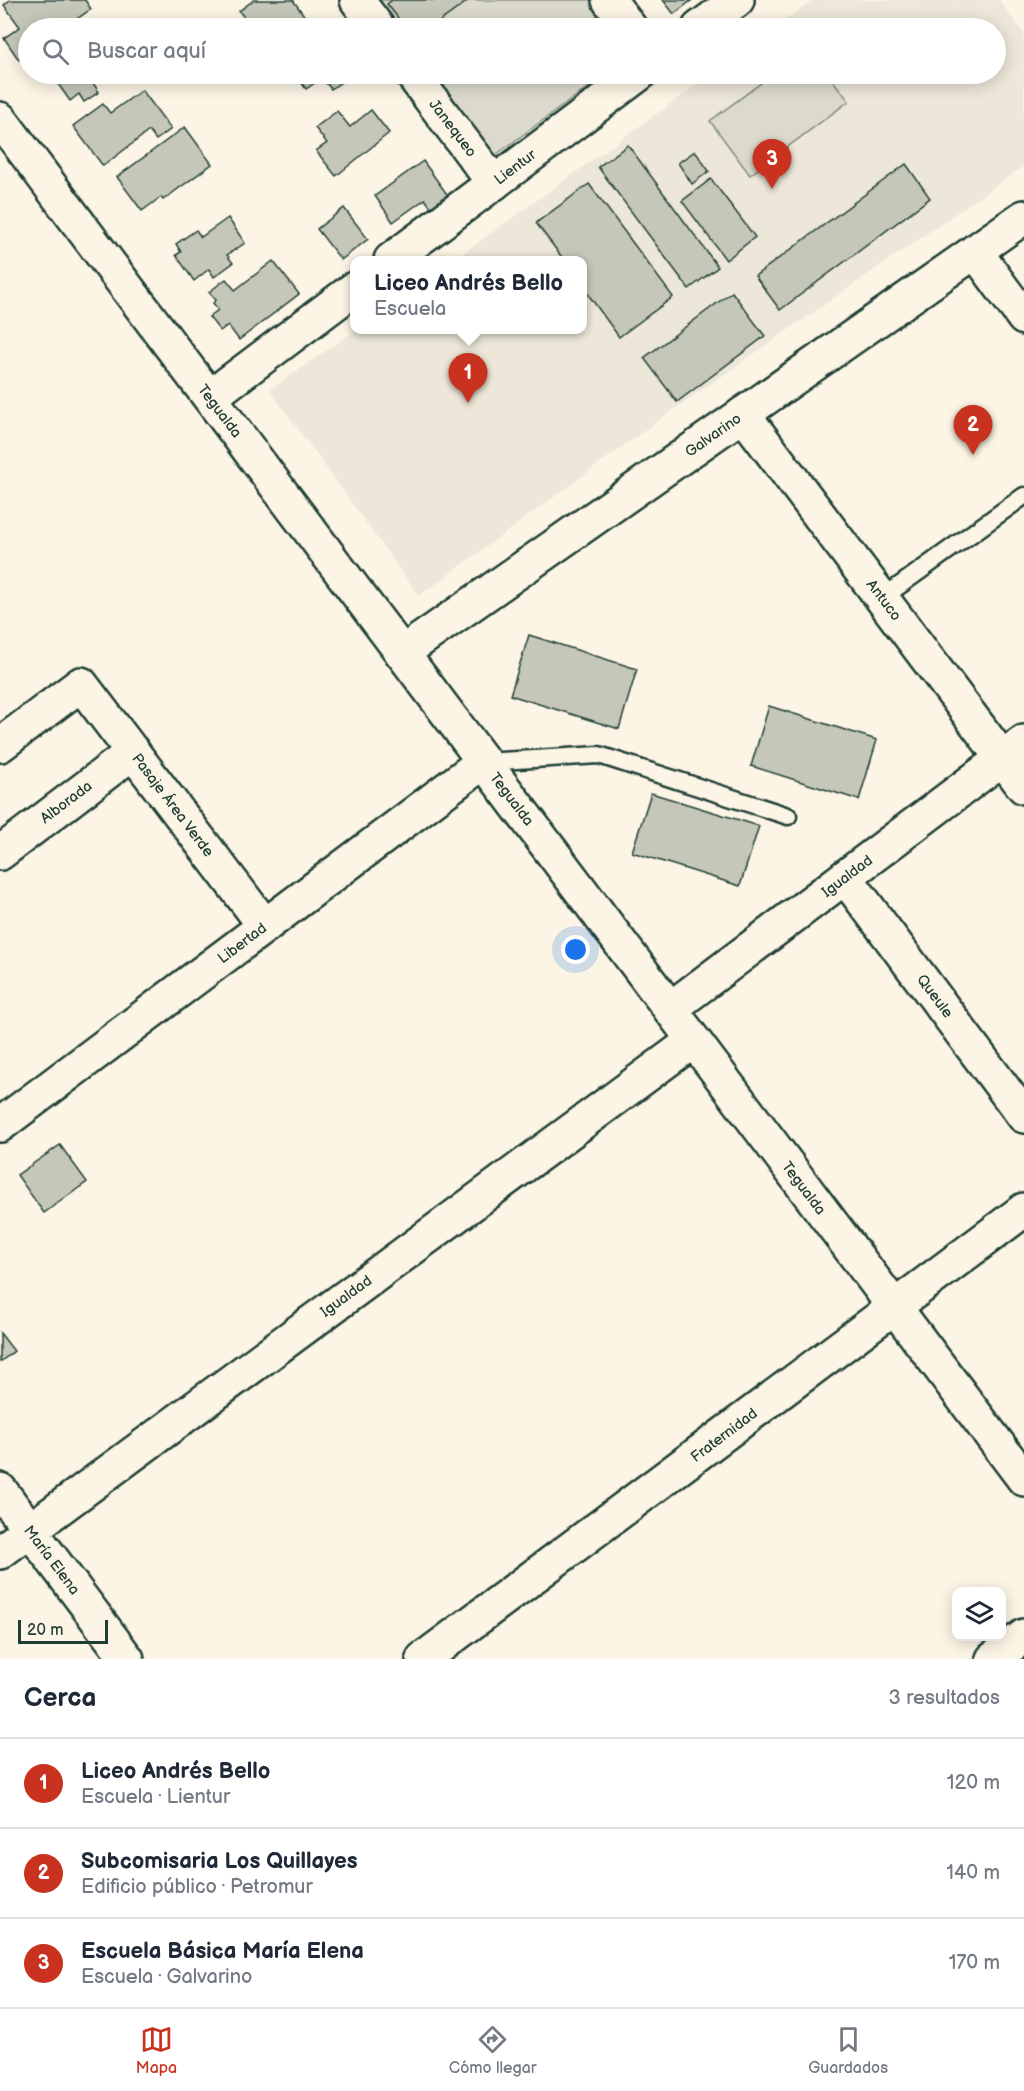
<!DOCTYPE html>
<html lang="es">
<meta charset="utf-8">
<style>
body{margin:0;font-family:"Balsamiq Sans",sans-serif;background:#f2f2f3;color:#1f2937}
.controls{position:absolute;right:18px;bottom:18px;display:grid;overflow:hidden;border-radius:12px;box-shadow:0 3px 15px #0003}
.controls button{width:54px;height:54px;display:grid;place-items:center;padding:0;border:0;border-bottom:2px solid #e0e1e3;background:#fff;color:#1f2937;font:30px sans-serif}
.scale{position:absolute;left:18px;bottom:15px;width:90px;box-sizing:border-box;padding-left:6px;border:3px solid #1f3d34;border-top:0;font-size:16px;line-height:21px;white-space:nowrap;color:#1f3d34;-webkit-text-stroke:4px #fcf5e5;paint-order:stroke}
.you{position:absolute;left:576px;top:950px;width:21px;height:21px;margin:-15px;border:4px solid #fff;border-radius:50%;background:#1a73e8;box-shadow:0 0 0 9px #1a73e833}
.badge{display:grid;place-items:center;width:39px;height:39px;border-radius:50%;background:#c8321e;color:#fff;font-size:20px;font-weight:700}
.pin{position:absolute;translate:-50% -50px;filter:drop-shadow(0 2px 3px #0008)}
.pin::after{content:'';position:absolute;top:32px;width:21px;height:18px;background:inherit;clip-path:polygon(0 0,100% 0,50% 100%)}
.popup{position:absolute;left:350px;top:256px;width:237px;height:78px;box-sizing:border-box;display:grid;place-content:center;border-radius:12px;background:#fff;filter:drop-shadow(0 2px 4px #0005);font-size:20px;white-space:nowrap;color:#747a83}
.popup b{font-size:22px;color:#1f2937}
.popup::after{content:'';position:absolute;left:50%;top:100%;margin-left:-12px;border:12px solid transparent;border-top-color:#fff}
.list{margin:0;padding:0;list-style:none}
h2{display:flex;justify-content:space-between;align-items:center;height:78px;margin:0;padding:0 24px;font-size:26px}
h2 small{font-size:20px;font-weight:400;color:#747a83}
.list li{display:grid;grid-template-columns:39px 1fr auto;gap:18px;align-items:center;box-sizing:border-box;height:90px;padding:0 24px;border-top:2px solid #e0e1e3}
.list b{display:block;font-size:22px;white-space:nowrap}
.list p{margin:0;font-size:20px;white-space:nowrap;color:#747a83}
.list em{font-size:20px;font-style:normal;color:#747a83}
.icon{flex:none;width:33px;height:33px;fill:none;stroke:currentColor;stroke-width:2;stroke-linecap:round;stroke-linejoin:round}
.map{position:relative;flex:none;width:1024px;height:1659px;overflow:hidden}
.search{position:absolute;background:#fff;box-shadow:0 3px 15px #0003;left:18px;right:18px;top:18px;height:66px;display:flex;align-items:center;gap:15px;box-sizing:border-box;padding:0 21px;border-radius:33px;color:#747a83;font-size:22px}
.sheet{height:348px;background:#fff}
nav{display:flex;justify-content:space-around;align-items:center;box-sizing:border-box;height:84px;border-top:2px solid #e0e1e3;background:#fff;font-size:16px;color:#747a83}
nav a{display:grid;justify-items:center;gap:3px}
nav .on{color:#c8321e}
.map>svg:first-child{display:block}
</style>
<div class="map">
<svg width="1024" height="1659" viewBox="0 0 1024 1659">
<rect width="100%" height="100%" fill="#fcf5e5"/>
<filter id="ink" filterUnits="userSpaceOnUse"><feTurbulence type="fractalNoise" baseFrequency=".0167" numOctaves="2"/><feDisplacementMap in="SourceGraphic" scale="12" xChannelSelector="R" yChannelSelector="G"/><feConvolveMatrix kernelMatrix="1 2 1 2 8 2 1 2 1" color-interpolation-filters="sRGB"/></filter>
<g filter="url(#ink)">
<polygon fill="#ece7d8" points="813,0 999,0 1024,34 1024,166 666,415 419,596 270,390 356,330 582,330 582,260 454,260 712,74 996,74 996,28 774,28"/>
<g fill="#dcdacc" stroke="#7e8c80" stroke-width="1.5">
<polygon points="376,0 590,0 612,28 397,28"/>
<polygon points="431,74 606,74 493,157"/>
<polygon points="773,74 828,74 849,101 750,175 710,121"/>
</g>
<g fill="#c5c7b9" stroke="#1f3d34" stroke-width="1.5">
<polygon points="10,0 85,0 91,9 64,28 28,28 28,53 19,60 4,38 20,27 4,5"/>
<polygon points="254,0 293,0 306,18 291,28 252,28 239,11"/>
<polygon points="392,0 469,0 431,28 406,28 387,4"/>
<polygon points="663,0 692,0 674,14"/>
<polygon points="334,23 338,28 326,28"/>
<polygon points="51,74 97,74 100,78 93,83 99,92 84,102 79,94 70,101"/>
<polygon points="295,74 353,74 331,89 322,78 306,89"/>
<polygon points="142,90 171,129 156,140 149,131 103,166 73,126 103,104 110,113"/>
<polygon points="371,110 389,133 336,176 316,151 327,143 315,128 337,111 350,127"/>
<polygon points="185,127 212,164 163,200 161,197 142,211 117,177"/>
<polygon points="628,145 718,267 689,289 598,167"/>
<polygon points="695,151 709,171 692,184 678,163"/>
<polygon points="423,161 449,197 432,209 425,199 393,222 375,196"/>
<polygon points="906,164 930,198 780,310 755,276"/>
<polygon points="711,179 755,237 726,260 682,201"/>
<polygon points="589,184 673,297 619,337 582,286 582,260 564,260 536,223"/>
<polygon points="344,208 368,239 341,260 317,229"/>
<polygon points="228,218 245,243 227,255 233,263 214,277 209,269 194,281 176,255 181,252 176,244 196,230 201,237"/>
<polygon points="273,261 299,294 239,340 228,325 220,331 209,317 218,310 213,303 216,300 209,292 226,279 235,290"/>
<polygon points="732,292 765,336 677,402 644,358"/>
<polygon points="529,635 637,669 619,729 510,695"/>
<polygon points="769,706 877,740 859,800 751,766"/>
<polygon points="651,793 759,826 740,886 632,852"/>
<polygon points="60,1145 87,1182 44,1213 17,1175"/>
<polygon points="0,1333 14,1351 0,1362"/>
</g>
<g fill="none" stroke-linecap="round" stroke-linejoin="round">
<g stroke="#1f3d34" stroke-width="21">
<g id="service">
<polyline points="882,598 1024,496"/>
<polyline points="483,762 599,755 788,816"/>
</g>
</g>
<g stroke="#1f3d34" stroke-width="38">
<g id="minor">
<polyline points="357,0 378,28"/>
<polyline points="609,0 630,28"/>
<polyline points="699,28 737,0"/>
<polyline points="412,74 494,183"/>
<polyline points="0,119 1024,1479"/>
<polyline points="975,251 1024,318"/>
<polyline points="391,260 639,74"/>
<polyline points="210,397 354,289"/>
<polyline points="743,414 1024,787"/>
<polyline points="402,653 1024,217"/>
<polyline points="0,745 81,684 265,926"/>
<polyline points="0,853 133,752"/>
<polyline points="845,877 1024,1116"/>
<polyline points="670,1009 1024,742"/>
<polyline points="0,1125 483,762"/>
<polyline points="0,1552 693,1041"/>
<polyline points="423,1659 1024,1210"/>
<polyline points="993,1659 1024,1636"/>
</g>
</g>
<g stroke="#1f3d34" stroke-width="38">
<polyline id="tertiary" points="0,1490 127,1659"/>
</g>
<use href="#service" stroke="#fcf5e5" stroke-width="16"/>
<use href="#minor" stroke="#fcf5e5" stroke-width="33"/>
<use href="#tertiary" stroke="#fcf5e5" stroke-width="33"/>
</g>
</g>
<g text-anchor="middle" stroke-width="4.5" stroke-linejoin="round" paint-order="stroke">
<g font-size="15" fill="#1f3d34" stroke="#fcf5e5">
<text transform="translate(453 128) rotate(53)" y="5">Janequeo</text>
<text transform="translate(515 167) rotate(-37)" y="5">Lientur</text>
<text transform="translate(220 411) rotate(53)" y="5">Tegualda</text>
<text transform="translate(713 435) rotate(-35)" y="5">Galvarino</text>
<text transform="translate(884 600) rotate(53)" y="5">Antuco</text>
<text transform="translate(512 799) rotate(53)" y="5">Tegualda</text>
<text transform="translate(66 802) rotate(-37)" y="5">Alborada</text>
<text transform="translate(173 805) rotate(53)" y="5">Pasaje Área Verde</text>
<text transform="translate(847 876) rotate(-37)" y="5">Igualdad</text>
<text transform="translate(242 943) rotate(-37)" y="5">Libertad</text>
<text transform="translate(935 996) rotate(53)" y="5">Queule</text>
<text transform="translate(804 1188) rotate(53)" y="5">Tegualda</text>
<text transform="translate(346 1296) rotate(-36)" y="5">Igualdad</text>
<text transform="translate(724 1435) rotate(-37)" y="5">Fraternidad</text>
<text transform="translate(52 1560) rotate(53)" y="5">María Elena</text>
</g>
</g>
</svg>
<div class="controls">
<button><svg class="icon" aria-label="layers" viewBox="0 0 24 24"><path d="M12 4l9 5-9 5-9-5zM3 14l9 5 9-5"/></svg></button>
</div>
<div class="scale">20 m</div>
<div class="you"></div>
<div class="pin badge" style="left:468px;top:403px">1</div>
<div class="popup"><b>Liceo Andrés Bello</b>Escuela</div>
<div class="pin badge" style="left:973px;top:455px">2</div>
<div class="pin badge" style="left:772px;top:189px">3</div>
<div class="search"><svg class="icon" aria-label="search" viewBox="0 0 24 24"><circle cx="10" cy="10" r="6"/><path d="M15 15l6 6"/></svg>Buscar aquí</div>
</div>
<section class="sheet">
<h2>Cerca<small>3 resultados</small></h2>
<ul class="list">
<li><span class="badge">1</span><div><b>Liceo Andrés Bello</b><p>Escuela · Lientur</p></div><em>120 m</em></li>
<li><span class="badge">2</span><div><b>Subcomisaria Los Quillayes</b><p>Edificio público · Petromur</p></div><em>140 m</em></li>
<li><span class="badge">3</span><div><b>Escuela Básica María Elena</b><p>Escuela · Galvarino</p></div><em>170 m</em></li>
</ul>
</section>
<nav>
<a class="on"><svg class="icon" aria-label="map" viewBox="0 0 24 24"><path d="M3 6l6-2 6 2 6-2v14l-6 2-6-2-6 2zM9 4v14M15 6v14"/></svg>Mapa</a>
<a><svg class="icon" aria-label="directions" viewBox="0 0 24 24"><path d="M12 3l9 9-9 9-9-9zM9 14v-3h6M13 9l2 2-2 2"/></svg>Cómo llegar</a>
<a><svg class="icon" aria-label="saved" viewBox="0 0 24 24"><path d="M7 4h10v16l-5-4-5 4z"/></svg>Guardados</a>
</nav>
